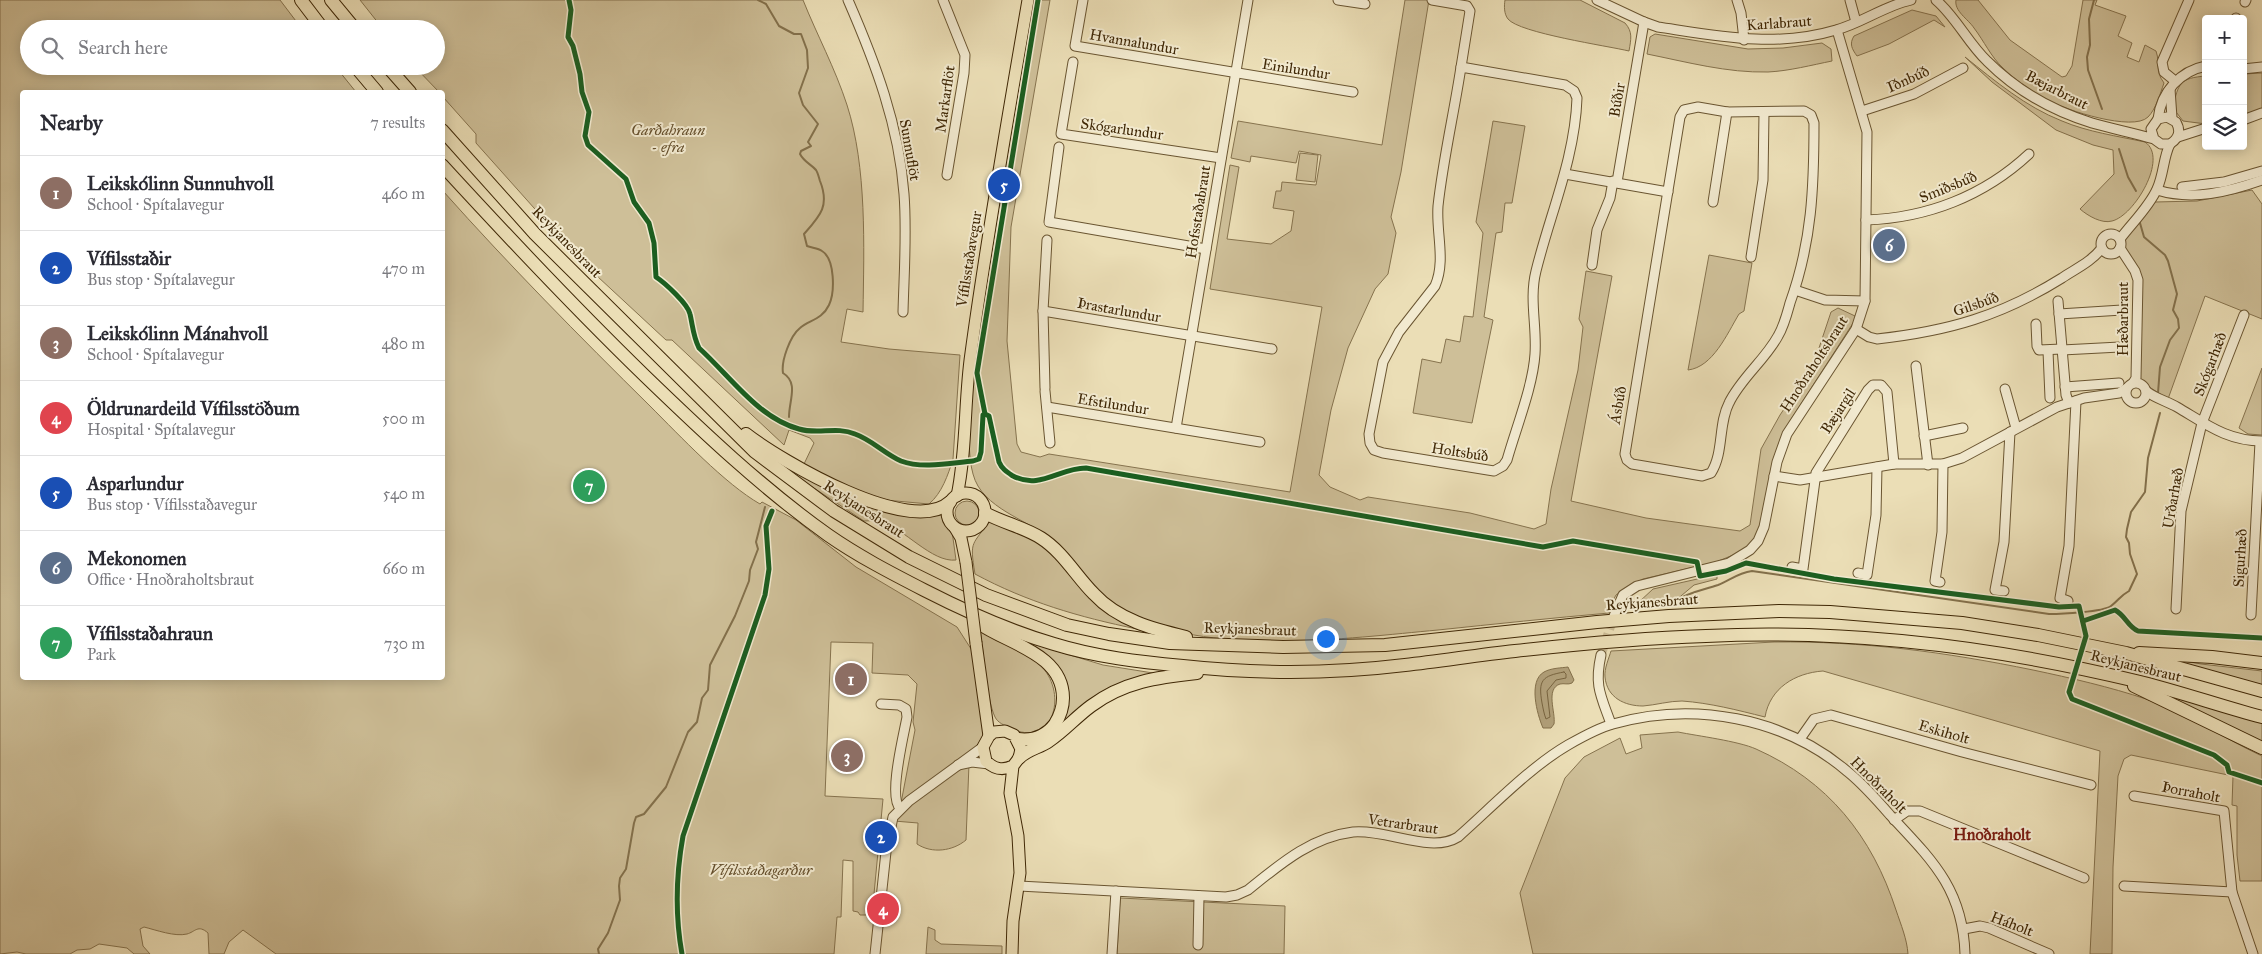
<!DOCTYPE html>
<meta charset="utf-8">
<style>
body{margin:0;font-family:"IM FELL Great Primer",serif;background:#f7f7f7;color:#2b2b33}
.controls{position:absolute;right:15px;top:15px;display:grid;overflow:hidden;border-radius:5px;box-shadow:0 2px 12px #0003}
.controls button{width:45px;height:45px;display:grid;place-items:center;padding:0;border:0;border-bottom:1px solid #e1e1e2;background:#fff;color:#2b2b33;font:25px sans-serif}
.you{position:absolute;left:1325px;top:638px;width:18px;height:18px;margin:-12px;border:4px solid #fff;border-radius:50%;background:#1a73e8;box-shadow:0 0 0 8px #1a73e833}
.badge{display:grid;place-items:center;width:32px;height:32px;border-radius:50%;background:#8f2418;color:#fff;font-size:16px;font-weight:700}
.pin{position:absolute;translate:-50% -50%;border:2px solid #fff;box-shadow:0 1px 5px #0006}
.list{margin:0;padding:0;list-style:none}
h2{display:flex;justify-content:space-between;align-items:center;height:65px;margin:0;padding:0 20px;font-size:21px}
h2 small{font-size:16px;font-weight:400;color:#7c7c81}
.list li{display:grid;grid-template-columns:32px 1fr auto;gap:15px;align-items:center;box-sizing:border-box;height:75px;padding:0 20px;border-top:1px solid #e1e1e2}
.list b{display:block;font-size:19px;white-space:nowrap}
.list p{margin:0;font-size:16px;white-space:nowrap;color:#7c7c81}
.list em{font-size:16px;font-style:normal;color:#7c7c81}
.icon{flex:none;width:28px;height:28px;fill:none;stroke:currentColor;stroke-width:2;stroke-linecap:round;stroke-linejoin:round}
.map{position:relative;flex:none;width:2262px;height:954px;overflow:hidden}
.search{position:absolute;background:#fff;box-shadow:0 2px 12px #0003;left:20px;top:20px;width:425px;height:55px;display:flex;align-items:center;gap:12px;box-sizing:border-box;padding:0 18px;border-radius:28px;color:#7c7c81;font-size:19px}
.panel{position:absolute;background:#fff;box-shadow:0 2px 12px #0003;left:20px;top:90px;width:425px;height:590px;border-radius:5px}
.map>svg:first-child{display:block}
</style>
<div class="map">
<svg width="2262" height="954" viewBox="0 0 2262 954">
<rect width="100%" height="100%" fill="#ebdeb6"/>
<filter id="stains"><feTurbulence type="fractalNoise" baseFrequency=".004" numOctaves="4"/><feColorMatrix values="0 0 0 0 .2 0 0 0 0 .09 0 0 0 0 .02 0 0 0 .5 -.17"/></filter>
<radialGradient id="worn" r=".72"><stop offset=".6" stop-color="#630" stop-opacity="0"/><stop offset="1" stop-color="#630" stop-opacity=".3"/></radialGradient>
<g fill="#cebf98" stroke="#86734e">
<path d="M0,0H280L302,29H29V66H335L356,92H22V678H442L443,191C509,265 579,336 650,406C680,436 725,484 760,504L762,502L796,520L856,567L957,627L973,652L985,734L979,745L901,803L915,730L913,722L917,684L908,675L872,673L873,643L831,642L825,796L883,799L872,915H860L858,912L853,911V861L843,860L841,917H837L834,954H276L243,930L229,942L224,954H209L208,933C198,924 195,932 187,934C175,937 156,930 144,927L140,929L143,946L150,954H134L127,948L99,944L90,949L77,950L70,954H26L17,952L0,954Z"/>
<path d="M360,0H803C817,35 835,68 847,105C867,167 864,247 863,312L847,309L841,342L889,349L960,355L953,459C948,475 942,493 929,504L885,500L843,487L804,464L814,443L810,438L789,430L784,445L672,340H666L584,264L476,143V134L443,97L442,92H439L414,66H436V29H383Z"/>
<path d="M1033,0H1050L1011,227L1007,341L1017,444L1021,452L1040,457L1049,454L1290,492L1322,307L1210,289L1230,165L1239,167L1227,239L1271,244L1291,231L1294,211L1273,208L1276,191H1281L1282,182L1316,185L1321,155L1299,151L1296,163L1251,156L1250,162L1231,158L1238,121L1382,145L1405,0H1429L1401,172L1391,217L1396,233L1388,274L1375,289L1348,348L1331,410L1319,475L1330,487L1360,500L1368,497L1470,513L1534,529L1546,524L1551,489L1578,370L1583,327L1579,319L1586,271L1612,276L1571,501L1646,518L1740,531L1750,525L1761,449L1780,415L1813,366L1831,312L1838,308L1855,316V320L1790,421L1761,528L1748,549L1716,562L1643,579L1627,587L1616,595L1610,606L1609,613C1552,618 1495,624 1438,630C1350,638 1202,658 1124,611C1094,594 1078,564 1053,541C1028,519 982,509 973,474C963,439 975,365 980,327C995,217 1014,109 1033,0Z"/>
<path d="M1505,0H1580L1625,23C1633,32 1631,39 1629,51C1608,46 1519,33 1508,19C1504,14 1504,6 1505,0Z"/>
<path d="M1956,0H1978L2010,40L2062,77L2066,76L2072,66L2083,0H2097L2095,5L2126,16L2118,36L2132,43L2127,57L2139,62L2145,45L2156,51C2161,66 2154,69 2164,83C2160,94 2156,109 2148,117C2133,132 2066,110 2049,101C2033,92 2016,81 2003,68C1991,57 1984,41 1974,28C1968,19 1954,11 1956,0Z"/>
<path d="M1912,10L1936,16L1945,27L1934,20L1889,44L1857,56C1852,49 1849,44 1854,36Z"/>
<path d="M1655,34L1748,49L1783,48L1822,43L1831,49L1832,61C1812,65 1789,71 1768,72C1727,73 1687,62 1647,54L1650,37Z"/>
<path d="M1965,57C1995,81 2026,107 2062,121C2088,132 2117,136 2145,142C2169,158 2134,216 2112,221C2102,224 2088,216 2080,209L2114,174L2113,150L2093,145L2056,130L1992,82Z"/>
<polygon points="2262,73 2262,109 2243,116 2243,74"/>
<path d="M2206,76V124L2183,121L2173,108C2178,83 2180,78 2206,76Z"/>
<polygon points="1493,121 1525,126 1512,203 1505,203 1502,232 1496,233 1484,317 1493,320 1472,423 1413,413 1422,359 1441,363 1446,339 1460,342 1464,316 1473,317 1483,233 1476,222"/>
<polygon points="1300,153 1318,155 1315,182 1296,180"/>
<polygon points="2252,190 2262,204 2262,319 2205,296 2168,399 2140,381 2141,291 2121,245 2155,202 2197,201"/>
<path d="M1709,255L1752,263L1744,311L1739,314C1727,334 1713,367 1688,370Z"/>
<polygon points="2262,368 2262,435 2248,434 2239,428"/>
<path d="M793,470L919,515H943L952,531L956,560C932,563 904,528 880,521C875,520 869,521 864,521L791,473Z"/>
<circle cx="967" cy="513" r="12"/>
<path d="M990,519L1040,541L1110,614L1137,629C1079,617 1027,602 975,574C969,538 973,547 990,519Z"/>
<polygon points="1715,575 1717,575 1717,579 1694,585 1675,601 1665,603 1658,601 1644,605 1639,602 1653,589"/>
<path d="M980,630C1000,641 1027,651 1042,667C1068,695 1053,749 1010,728C1004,725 998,723 995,717C986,698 984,652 980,630Z"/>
<polygon points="1017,639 1103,665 1153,673 1059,727 1067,689"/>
<path d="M1774,642C1863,641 1945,652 2033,670C2071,678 2110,687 2146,699C2187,713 2223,738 2262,756V881H2240L2237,855V806L2232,805L2233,776L2131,755L2124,759L2118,776L2113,867L2112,954H2090L2100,751L1823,671C1795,673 1770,688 1765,717C1737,710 1710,703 1682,701C1669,701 1656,705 1643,706C1625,706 1607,698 1605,677C1604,669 1609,658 1611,651Z"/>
<polygon points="2163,657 2201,664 2262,671 2262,686"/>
<polygon points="2156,692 2262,717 2262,742"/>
<path d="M1678,732C1698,736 1738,741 1756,749C1828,781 1872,836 1896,910C1901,925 1907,939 1908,954H1533L1520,893L1565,778L1584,757L1620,738L1626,754L1642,748L1640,735Z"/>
<path d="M969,764L966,840C953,851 932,854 917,844L918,823L894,821C911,800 943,774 969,764Z"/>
<polygon points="1120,898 1285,906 1284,954 1117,954"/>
<polygon points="928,927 935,930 935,940 941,944 1002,946 1002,954 926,954"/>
</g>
<path fill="#b1a07a" stroke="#83704b" d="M1568,667L1574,680L1572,683C1568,685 1564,683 1560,684C1545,689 1556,713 1554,724L1551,728H1543C1537,714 1528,681 1544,672C1551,668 1561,668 1568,667Z"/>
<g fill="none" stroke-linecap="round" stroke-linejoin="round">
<path stroke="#786440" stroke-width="1" d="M1564,672L1566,674V678L1556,680L1547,691L1550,717L1546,719C1544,714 1543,708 1542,703C1538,680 1542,676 1564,672Z"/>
<g stroke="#83704b" stroke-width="2">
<path d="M758,0L766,4L779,26L794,34H801L807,50L808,68L799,93L803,105L818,124L808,142L811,146L801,151L800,154C804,162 811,164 816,170C818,173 819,178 820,181C830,206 820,216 804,234L807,246C812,248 818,248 822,251C835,259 835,292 829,305C822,320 809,320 800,328C790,336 781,361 783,373C799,383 789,400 789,417"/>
<polyline points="2094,0 2089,19 2090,45 2087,57 2088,70 2102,109"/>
<polyline points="2119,149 2128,177 2136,191"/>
<polyline points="2140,223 2144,237 2165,255 2168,261 2177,294 2173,310 2178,319 2179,328 2170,340 2160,367 2158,393"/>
<path d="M1676,601C1688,592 1704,590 1718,585C1730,580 1738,573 1752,571L2049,614C2061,614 2103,612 2111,606C2119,600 2120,596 2129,591L2137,574L2130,554L2129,543L2126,537L2127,529L2131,512L2145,492L2148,458L2160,413"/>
<polyline points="599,954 598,949 608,933 620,900 619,886 620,878 626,869 634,823 636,817 644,814 666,787 688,732 697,722 702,698 708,690 710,665 735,616 749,581 750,570 758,549 756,542 765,507"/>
</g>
<polyline stroke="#c9b993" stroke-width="9" stroke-dasharray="9 4.5" stroke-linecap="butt" points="1601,655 1614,616"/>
<g stroke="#6a5531" stroke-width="11">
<g id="minor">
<path d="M848,0C875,62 899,125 904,194C907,233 904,273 903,312"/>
<polyline points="943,0 965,55 964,73 947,175"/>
<polyline points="1083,0 1075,46 1353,92"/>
<polyline points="1338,0 1365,4"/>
<polyline points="1432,0 1467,6 1470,11 1461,67"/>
<path d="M1597,0L1644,22L1658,27C1718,36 1776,48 1836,30C1862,23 1884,6 1911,0"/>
<polyline points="1737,0 1741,13 1744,40"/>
<polyline points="1850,0 1856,22"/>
<path d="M1936,0C1956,17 1968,43 1987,61C2016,90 2053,111 2092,123C2113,129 2134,133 2154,139L2161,144H2170C2179,138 2181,131 2176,122L2167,117L2158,119L2151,129L2154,139"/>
<polyline points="2245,2 2246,0"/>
<polyline points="2236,19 2236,18"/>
<polyline points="1073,62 1061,134 1221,158"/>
<path d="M1461,67L1565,85L1574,91L1577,98C1575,158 1550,214 1536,271C1529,299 1537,326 1535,354C1533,386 1516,428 1507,460L1503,466L1494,471L1383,453L1374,450L1370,443L1369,434L1383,362L1399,332L1435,286C1446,261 1436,233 1438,206C1443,160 1454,113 1461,67Z"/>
<polyline points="2243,69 2262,67"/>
<polyline points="2175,81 2164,72 2162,62 2189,0"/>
<polyline points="2170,89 2172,118"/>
<path d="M1698,107L1727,112L1804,111L1811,115L1814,123C1814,187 1812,242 1790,303C1787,314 1784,326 1778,336C1765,360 1741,378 1729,403C1718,424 1724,453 1711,473L1702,476L1632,464L1627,460L1625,454L1680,117L1684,110Z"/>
<polyline points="1862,111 1914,94 1963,68"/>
<path d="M2158,119C2161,92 2180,71 2206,66"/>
<polyline points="2243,120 2262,113"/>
<polyline points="2178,137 2206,128"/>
<polyline points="1059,147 1049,222 1206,249"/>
<polyline points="1565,174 1668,192"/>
<polyline points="1617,182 1644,22"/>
<polyline points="2182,187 2224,182 2262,171"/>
<path d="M2157,190C2193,201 2228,192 2262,180"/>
<polyline points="1713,202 1727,112"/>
<path d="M1866,220C1927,218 1984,196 2029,154"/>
<circle cx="2111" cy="244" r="10"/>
<path d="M2120,239C2132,223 2149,207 2157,189C2164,174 2163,158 2170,144"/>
<polyline points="2120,248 2135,271 2138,280 2136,378 2133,383"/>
<polyline points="1751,257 1763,180 1764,113"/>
<polyline points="1592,265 1597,230 1610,198 1613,181"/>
<polyline points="1795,290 1825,300 1865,301"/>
<polyline points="2058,301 2066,395 2069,403"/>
<polyline points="1043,311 1272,349"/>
<polyline points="2059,314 2122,310"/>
<polyline points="2036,324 2037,346 2039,350 2062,349"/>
<path d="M1856,329L1869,337L1877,339C1949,331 2001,316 2062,278C2077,268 2091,262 2102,248"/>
<polyline points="2062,350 2120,347"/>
<polyline points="2048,351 2050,398"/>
<polyline points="1916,366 1928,465"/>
<circle cx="2136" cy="393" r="10"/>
<polyline points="2065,387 2119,383"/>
<polyline points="1045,388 1043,311 1047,240"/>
<polyline points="2005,389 2016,428"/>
<polyline points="1045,391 1050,443"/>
<path d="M2146,391C2156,399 2167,401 2177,407C2206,424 2227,441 2262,441"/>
<polyline points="1047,407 1260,442"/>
<polyline points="1176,428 1248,0"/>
<polyline points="1924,436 1963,428"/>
<polyline points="1774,476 1800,480 1894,464 1943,464 1962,458 2057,407 2084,398 2119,393 2127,388"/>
<polyline points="1792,567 1803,569 1816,473 1868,390 1873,385 1881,385 1887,392 1894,464"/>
<polyline points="1858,573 1867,575 1876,515 1877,467"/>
<polyline points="1940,582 1935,581 1942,532 1943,464"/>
<polyline points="2004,591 1995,590 2004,542 2010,432"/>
<polyline points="2068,601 2060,598 2069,546 2076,401"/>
<polyline points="2176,609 2181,511 2202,423 2244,315"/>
<polyline points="2251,615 2260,442"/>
<polyline points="1614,616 1623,595 1637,586 1729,563 1750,550 1758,541 1764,527 1777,462 1787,434 1856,329 1865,301 1867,132 1837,30"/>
<path d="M1601,655C1594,686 1601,696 1611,724"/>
<path d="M881,704L899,705L906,709L907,717C904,734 888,797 900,808"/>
<polyline points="1800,739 1814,719 1831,715 1962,752 2091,785"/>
<polyline points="958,765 972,762 989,764"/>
<polyline points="2134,796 2224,811 2232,892 2253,954"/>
<polyline points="1894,820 1907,811 1920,811 2084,878"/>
<path d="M1019,886L1226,897L1237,895L1248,890C1279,865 1311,837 1353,832C1387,829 1431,854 1458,837C1491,808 1530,767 1568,745C1582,737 1598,728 1613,724C1693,701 1784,717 1848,772C1864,785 1877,800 1890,815C1932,860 1963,889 1965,954"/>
<polyline points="2124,886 2232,892"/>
<polyline points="1964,929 1980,926 1989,928 2049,954"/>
<polyline points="1198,945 1199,896"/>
<polyline points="875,954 886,852 893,817 909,801 983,747"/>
<polyline points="1112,954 1116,891"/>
</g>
</g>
<g stroke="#3f2705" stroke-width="13">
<g id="major">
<circle cx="966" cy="512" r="19"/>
<path d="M957,496C967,449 964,400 971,353C987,235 1008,117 1028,0"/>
<polyline points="955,528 961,538 966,562"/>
<polyline points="976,643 989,736"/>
<path d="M1012,954L1013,921L1020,873L1018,836L1010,793L1013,766L1019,758L1021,749L1014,735L1005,731L994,732L989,736L983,747L986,761C994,769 1002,771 1013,766"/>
</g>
</g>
<g stroke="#3f2705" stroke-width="14">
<g id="highway">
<polyline points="301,0 323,29"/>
<polyline points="331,0 355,29"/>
<polyline points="355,66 377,92"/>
<polyline points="387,66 410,92"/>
<polyline points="442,130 535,234 755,452 834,511 909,557 986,595 1067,625 1109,634 1170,643 1283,647 1385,645 1597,622 1669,616 1779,611 1830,612 1962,623 2038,635 2126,653 2262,691"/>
<path d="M442,165C508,237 575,308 645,376C703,432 762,488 828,535C858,556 891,573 924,590C965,611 1009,631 1054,644C1096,657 1140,662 1183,666C1256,674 1331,674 1405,665C1441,661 1478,655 1515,651C1578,644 1642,638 1706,636C1850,629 1995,647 2136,681C2178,691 2220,706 2262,717"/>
<path d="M746,434C781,461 911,538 950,502"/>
<path d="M985,513C1003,523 1024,527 1041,538C1063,552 1076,576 1094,594C1118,620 1153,629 1186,637"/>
<path d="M980,624C1009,644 1063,654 1063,698C1063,707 1060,716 1055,724C1046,736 1033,741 1018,739"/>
<polyline points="2139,653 2212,657 2262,663"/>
<polyline points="2134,686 2262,748"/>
<path d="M1019,758C1028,749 1039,748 1049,741C1064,731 1076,717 1091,706C1123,682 1158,677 1197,673"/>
</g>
</g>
<use href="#minor" stroke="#f2ead0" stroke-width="9"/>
<use href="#major" stroke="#ebdeb6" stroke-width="11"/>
<use href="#highway" stroke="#ebdeb6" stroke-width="12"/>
<g stroke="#3f2705" stroke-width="13" stroke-linecap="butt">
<polyline id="major-bridge" points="966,562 976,643"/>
</g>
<use href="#major-bridge" stroke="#ebdeb6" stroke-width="11"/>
<g stroke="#f2ead0" stroke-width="8">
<g id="cycleway">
<path d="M569,0L571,10L568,37L573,46L580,74L582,92L589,112L585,136L588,145L626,179L634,202L649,223L654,243L656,277C665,283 688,304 690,314C693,327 693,336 699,348C730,376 758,418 799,429C818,435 836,426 855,434C872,440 885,454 901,461C922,469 951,463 973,461L979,459L981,452L983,415L985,414"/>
<path d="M1038,0L977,373L985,414L989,416L999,462C1002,469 1007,472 1013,476C1040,490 1059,468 1086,468L1543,547L1573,541L1697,562L1700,576L1726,571L1746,563L1834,579L2059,607L2079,606L2086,636L2069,692L2072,699L2214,755L2227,765L2229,772L2262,783"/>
<path d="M2083,621L2115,610C2125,615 2128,627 2138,631L2262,638"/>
<path d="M682,954C675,915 676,875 683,836L765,595L769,569L766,526L772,511"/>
</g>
</g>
<use href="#cycleway" stroke="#1b5e20" stroke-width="5"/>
</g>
<g text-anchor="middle" stroke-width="4" stroke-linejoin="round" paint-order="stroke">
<g font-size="15" fill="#3f2705" stroke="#f2ead0">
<text transform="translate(1779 23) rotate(-4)" y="5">Karlabraut</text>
<text transform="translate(1134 42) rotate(10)" y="5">Hvannalundur</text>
<text transform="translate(1296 69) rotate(9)" y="5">Einilundur</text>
<text transform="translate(1908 79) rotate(-24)" y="5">Iðnbúð</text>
<text transform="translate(2057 90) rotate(27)" y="5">Bæjarbraut</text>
<text transform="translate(945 99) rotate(-82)" y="5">Markarflöt</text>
<text transform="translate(1617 100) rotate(-80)" y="5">Búðir</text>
<text transform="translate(1122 129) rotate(8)" y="5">Skógarlundur</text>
<text transform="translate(910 150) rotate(80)" y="5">Sunnuflöt</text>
<text transform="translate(1948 187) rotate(-22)" y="5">Smiðsbúð</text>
<text transform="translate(1198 212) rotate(-81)" y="5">Hofsstaðabraut</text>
<text transform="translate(567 242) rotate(46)" y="5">Reykjanesbraut</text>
<text transform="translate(969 259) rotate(-81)" y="5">Vífilsstaðavegur</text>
<text transform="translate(1976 304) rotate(-19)" y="5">Gilsbúð</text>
<text transform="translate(1119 310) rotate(10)" y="5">Þrastarlundur</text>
<text transform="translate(2123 319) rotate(-90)" y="5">Hæðarbraut</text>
<text transform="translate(1814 364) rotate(-57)" y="5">Hnoðraholtsbraut</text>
<text transform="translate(2210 364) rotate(-69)" y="5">Skógarhæð</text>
<text transform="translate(1113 404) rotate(9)" y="5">Efstilundur</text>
<text transform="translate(1618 405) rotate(-80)" y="5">Ásbúð</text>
<text transform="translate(1838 411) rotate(-57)" y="5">Bæjargil</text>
<text transform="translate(1460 452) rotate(9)" y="5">Holtsbúð</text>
<text transform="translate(2173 498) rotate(-80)" y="5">Urðarhæð</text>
<text transform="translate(864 509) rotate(33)" y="5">Reykjanesbraut</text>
<text transform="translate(2240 558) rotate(-87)" y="5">Sigurhæð</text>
<text transform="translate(1652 602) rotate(-4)" y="5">Reykjanesbraut</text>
<text transform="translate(1250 629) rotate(2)" y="5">Reykjanesbraut</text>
<text transform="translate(2136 666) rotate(14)" y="5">Reykjanesbraut</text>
<text transform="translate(1944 732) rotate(16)" y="5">Eskiholt</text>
<text transform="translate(1879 785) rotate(45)" y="5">Hnoðraholt</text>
<text transform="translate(2191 792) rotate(11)" y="5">Þorraholt</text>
<text transform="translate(1403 824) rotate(8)" y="5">Vetrarbraut</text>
<text transform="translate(2012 924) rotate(21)" y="5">Háholt</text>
</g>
<g font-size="15" font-style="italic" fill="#634d2a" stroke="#f2ead0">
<text x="668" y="135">Garðahraun<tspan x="668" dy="17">- efra</tspan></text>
<text x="761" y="875">Vífilsstaðagarður</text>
</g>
<g font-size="16" font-weight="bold" fill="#7a1f14" stroke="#f2ead0">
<text x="1992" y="840">Hnoðraholt</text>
</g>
</g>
<rect width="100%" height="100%" filter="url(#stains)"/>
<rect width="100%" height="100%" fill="url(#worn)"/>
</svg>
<div class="controls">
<button>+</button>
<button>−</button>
<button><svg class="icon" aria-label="layers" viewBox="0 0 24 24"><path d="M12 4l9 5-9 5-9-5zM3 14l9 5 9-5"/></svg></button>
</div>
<div class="you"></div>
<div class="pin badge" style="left:851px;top:679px;background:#8d6e63">1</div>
<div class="pin badge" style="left:881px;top:837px;background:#1a4fb4">2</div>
<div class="pin badge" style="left:847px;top:756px;background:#8d6e63">3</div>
<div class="pin badge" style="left:883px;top:909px;background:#e0444e">4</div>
<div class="pin badge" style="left:1004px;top:185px;background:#1a4fb4">5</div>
<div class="pin badge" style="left:1889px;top:245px;background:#5c6f8a">6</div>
<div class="pin badge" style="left:589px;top:486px;background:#2e9e5b">7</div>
<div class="search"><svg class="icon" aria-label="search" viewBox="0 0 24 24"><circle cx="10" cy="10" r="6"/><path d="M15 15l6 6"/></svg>Search here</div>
<section class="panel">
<h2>Nearby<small>7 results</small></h2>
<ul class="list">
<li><span class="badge" style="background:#8d6e63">1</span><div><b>Leikskólinn Sunnuhvoll</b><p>School · Spítalavegur</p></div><em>460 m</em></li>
<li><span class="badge" style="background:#1a4fb4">2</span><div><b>Vífilsstaðir</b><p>Bus stop · Spítalavegur</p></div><em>470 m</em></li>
<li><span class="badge" style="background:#8d6e63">3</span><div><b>Leikskólinn Mánahvoll</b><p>School · Spítalavegur</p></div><em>480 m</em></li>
<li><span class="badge" style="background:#e0444e">4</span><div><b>Öldrunardeild Vífilsstöðum</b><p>Hospital · Spítalavegur</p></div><em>500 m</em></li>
<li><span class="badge" style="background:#1a4fb4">5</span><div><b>Asparlundur</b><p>Bus stop · Vífilsstaðavegur</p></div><em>540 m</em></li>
<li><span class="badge" style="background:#5c6f8a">6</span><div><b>Mekonomen</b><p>Office · Hnoðraholtsbraut</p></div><em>660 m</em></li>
<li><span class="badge" style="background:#2e9e5b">7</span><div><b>Vífilsstaðahraun</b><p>Park</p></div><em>730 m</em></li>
</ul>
</section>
</div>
